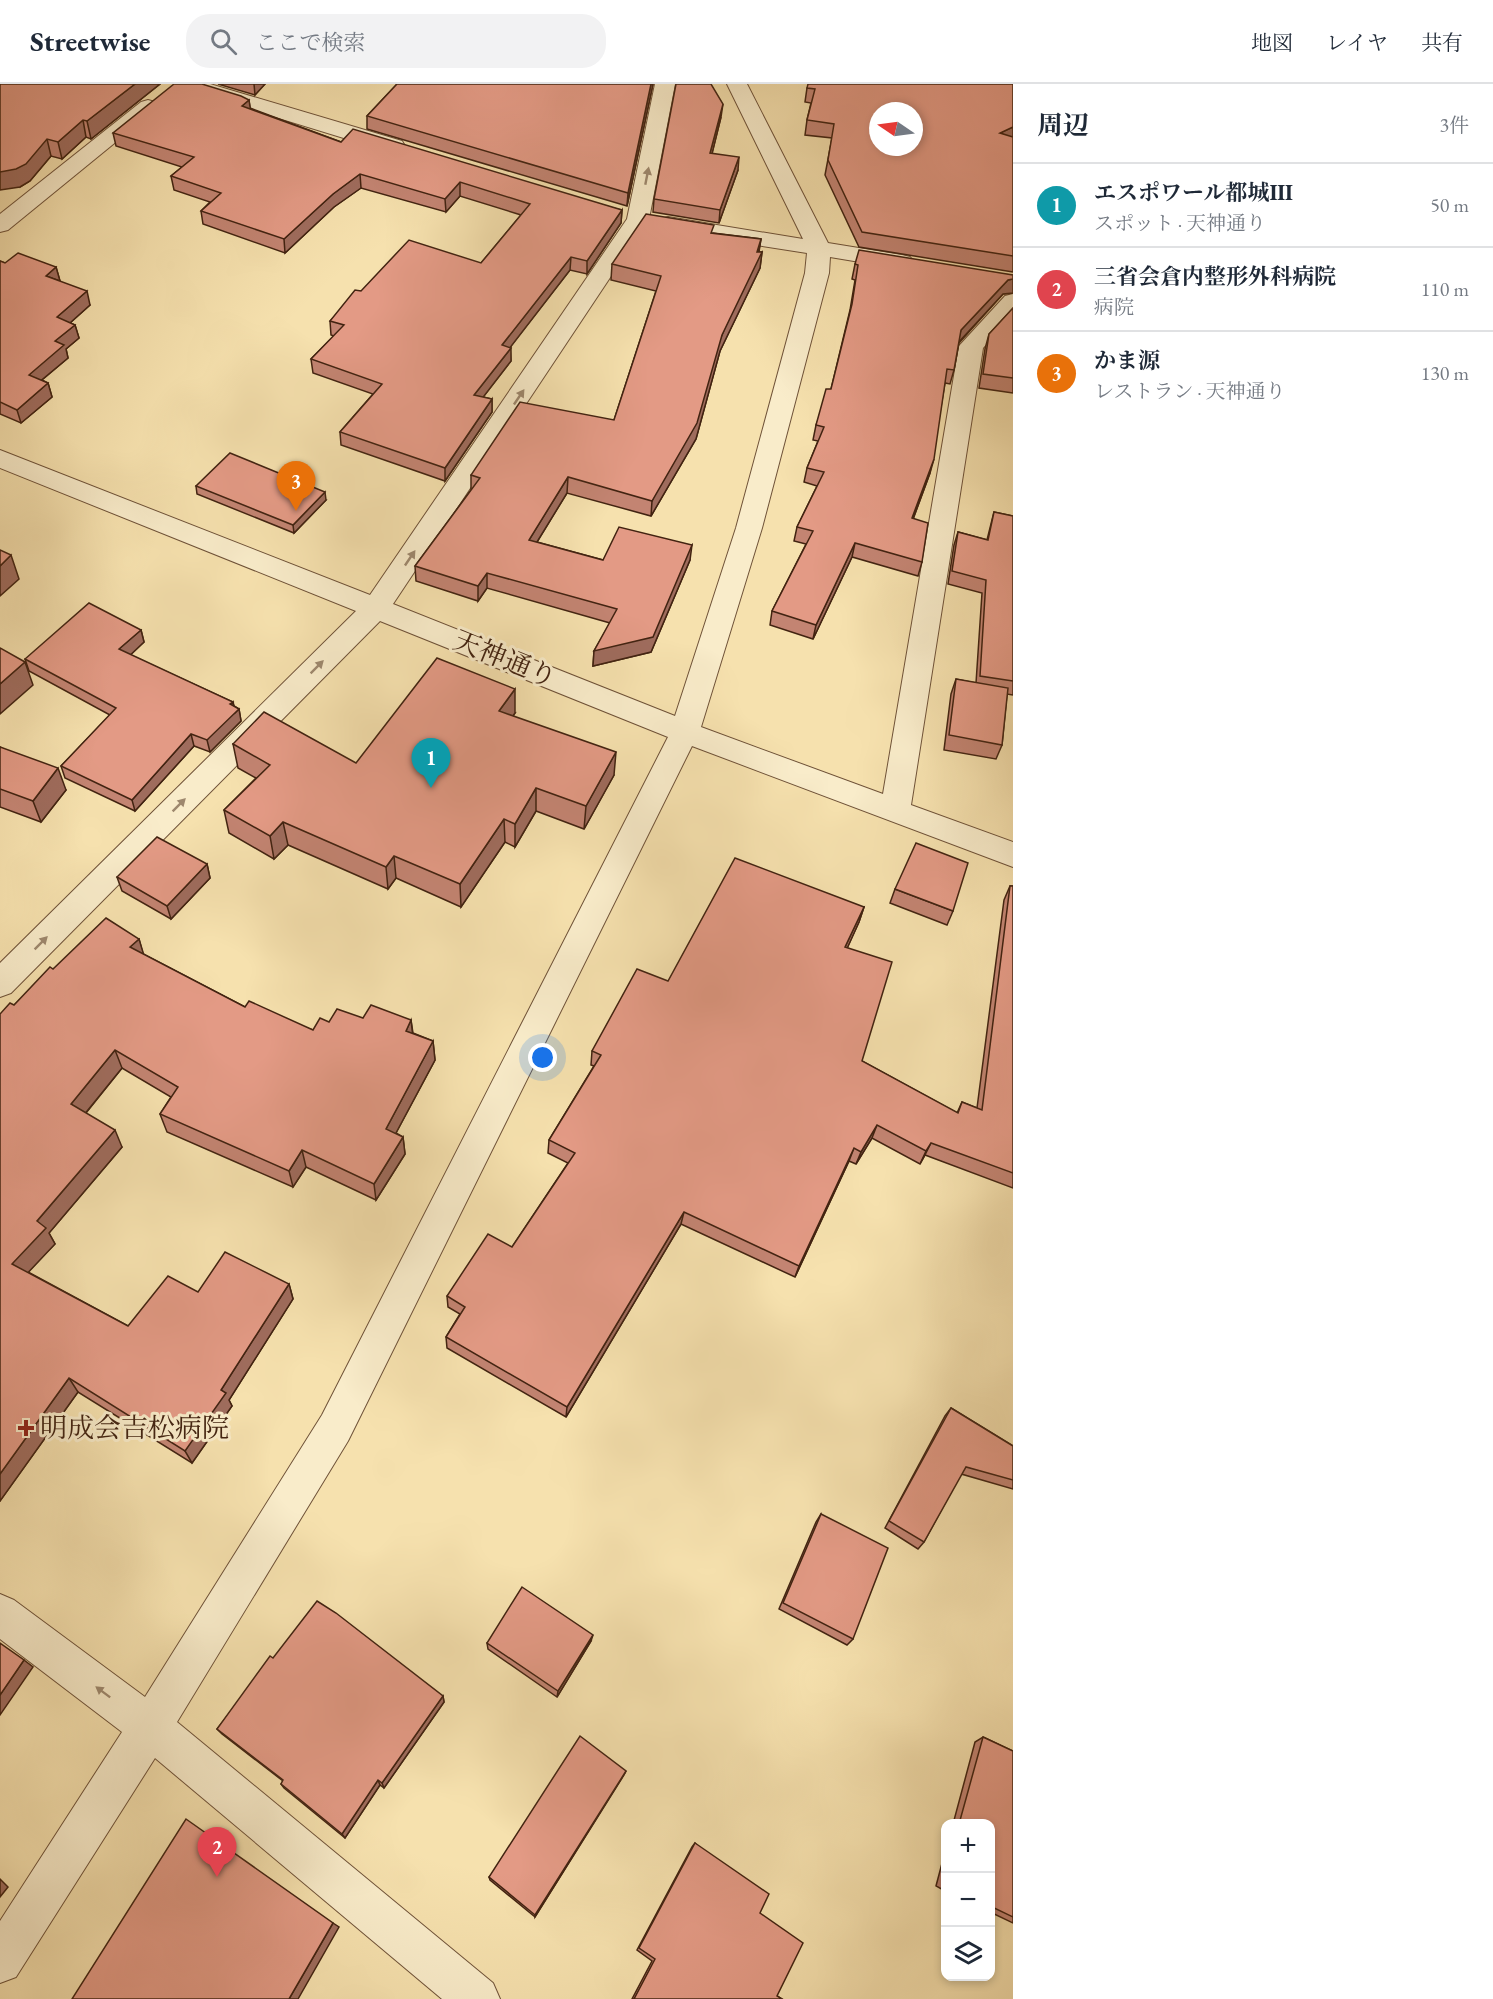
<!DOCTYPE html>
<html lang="ja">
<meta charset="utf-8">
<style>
body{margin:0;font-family:"EB Garamond","Noto Serif JP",serif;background:#f2f2f3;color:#1f2937}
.controls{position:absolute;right:18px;bottom:18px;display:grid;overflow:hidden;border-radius:12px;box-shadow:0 3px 9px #0003}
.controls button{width:54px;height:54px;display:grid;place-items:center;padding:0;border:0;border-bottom:2px solid #e0e1e3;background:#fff;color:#1f2937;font:30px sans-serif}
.compass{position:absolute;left:869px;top:18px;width:54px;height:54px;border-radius:50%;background:#fff;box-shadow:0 3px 9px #0003;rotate:283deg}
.you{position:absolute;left:543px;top:974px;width:21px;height:21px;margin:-15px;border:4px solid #fff;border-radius:50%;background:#1a73e8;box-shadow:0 0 0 9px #1a73e833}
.badge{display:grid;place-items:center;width:39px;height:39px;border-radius:50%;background:#ea580c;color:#fff;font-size:20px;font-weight:700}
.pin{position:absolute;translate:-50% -50px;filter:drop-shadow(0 2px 3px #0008)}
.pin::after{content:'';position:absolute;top:32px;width:21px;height:18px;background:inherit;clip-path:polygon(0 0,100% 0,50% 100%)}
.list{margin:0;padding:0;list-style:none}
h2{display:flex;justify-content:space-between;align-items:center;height:78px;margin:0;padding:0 24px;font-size:26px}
h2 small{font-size:20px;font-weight:400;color:#747a83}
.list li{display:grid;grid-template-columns:39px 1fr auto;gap:18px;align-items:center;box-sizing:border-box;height:84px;padding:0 24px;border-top:2px solid #e0e1e3}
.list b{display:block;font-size:22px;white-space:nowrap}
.list p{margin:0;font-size:20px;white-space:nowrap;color:#747a83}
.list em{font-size:20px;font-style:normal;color:#747a83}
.icon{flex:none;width:33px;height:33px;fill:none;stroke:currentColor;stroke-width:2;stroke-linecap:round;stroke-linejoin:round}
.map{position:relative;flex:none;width:1013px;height:1915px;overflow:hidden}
header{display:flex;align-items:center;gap:36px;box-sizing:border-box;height:84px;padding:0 30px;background:#fff;border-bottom:2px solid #e0e1e3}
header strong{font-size:28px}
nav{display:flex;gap:33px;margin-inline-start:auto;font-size:21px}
.search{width:420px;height:54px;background:#f2f2f3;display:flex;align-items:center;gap:15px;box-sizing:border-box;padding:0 21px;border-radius:24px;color:#747a83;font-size:22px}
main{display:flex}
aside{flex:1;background:#fff}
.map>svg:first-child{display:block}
</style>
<header>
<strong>Streetwise</strong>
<div class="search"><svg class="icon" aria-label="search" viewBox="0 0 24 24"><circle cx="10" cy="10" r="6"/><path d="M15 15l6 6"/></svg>ここで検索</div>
<nav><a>地図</a><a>レイヤ</a><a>共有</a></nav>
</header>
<main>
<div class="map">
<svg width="1013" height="1915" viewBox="0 0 1013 1915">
<rect width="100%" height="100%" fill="#f6e1ae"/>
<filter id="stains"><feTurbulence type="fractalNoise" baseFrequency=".00333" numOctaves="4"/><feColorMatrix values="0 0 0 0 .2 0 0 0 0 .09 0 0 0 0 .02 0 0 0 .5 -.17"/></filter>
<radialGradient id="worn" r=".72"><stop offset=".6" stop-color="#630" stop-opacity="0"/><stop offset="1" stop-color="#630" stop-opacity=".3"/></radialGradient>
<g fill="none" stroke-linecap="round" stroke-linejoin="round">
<g stroke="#6f5238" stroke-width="2">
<g id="minor">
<polygon points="178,0 210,0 402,57 405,62 402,67 386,67 181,4"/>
<polygon points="655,0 675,0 649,135 393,520 675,632 736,444 805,189 807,169 668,147 660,145 657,140 660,135 668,133 803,155 727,0 747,0 828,159 902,171 910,173 914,178 910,183 902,185 830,173 829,189 762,444 701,643 883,710 959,262 1005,212 1013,210 1013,231 983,264 911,721 1013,758 1013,783 692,662 348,1357 177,1638 493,1899 500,1915 442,1915 155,1674 16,1893 0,1899 0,1837 122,1648 0,1555 0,1510 14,1516 145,1613 322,1331 668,653 380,537 11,909 0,913 0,879 356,527 0,384 0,366 370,511 627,135"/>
<polygon points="148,16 155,18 159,22 155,26 8,146 0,148 0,130 141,18"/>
</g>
</g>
<use href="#minor" fill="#f9ecca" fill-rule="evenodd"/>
</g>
<g fill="#c38472" stroke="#422311" stroke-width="1.5">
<polygon points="0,0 160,0 91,55 86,53 62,75 51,72 30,97 20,103"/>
<polygon points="218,0 265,0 255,11"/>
<polygon points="397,0 653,0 627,122 367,45 367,32"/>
<polygon points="1013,0 1013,188 859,163 825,91 832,54 805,51 807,36 811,19 805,18 807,4"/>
<polygon points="249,16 250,24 341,58 622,126 621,139 587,190 570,186 510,263 511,277 483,313 492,315 492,328 445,397 341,361 340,348 373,310 313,289 311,275 334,252 331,251 330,237 361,207 481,179 521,131 460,112 446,128 361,104 334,123 285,169 203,140 201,127 210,118 174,106 171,92 182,83 116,62 113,49"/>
<polygon points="721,33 712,69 738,86 719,139 653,128 654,115"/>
<polygon points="713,149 761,155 759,168 762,168 760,184 720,267 696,355 651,432 567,409 537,458 603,476 690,476 651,568 593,582 594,567 610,539 487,504 478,517 416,497 415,482 471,406 471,391 614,336 656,207 611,196 612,180"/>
<polygon points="0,177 5,179 56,183 60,197 90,221 70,239 75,241 79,254 66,265 68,274 42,296 48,299 52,313 21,339 0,330"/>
<polygon points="855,180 1013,191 1013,209 1003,210 959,259 954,286 950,300 945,299 930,389 913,435 922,478 918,492 852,473 813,555 770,541 772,527 806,460 794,457 797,443 817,402 804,398 807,384 818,357 813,356 816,341 831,305 850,226 855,196 852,195"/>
<polygon points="1013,224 1013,309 979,304 985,265 989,250"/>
<polygon points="196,402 326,416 294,449 197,410"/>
<polygon points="994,428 1013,432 1013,611 1007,610 1002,661 996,675 944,666 951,610 956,595 976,599 982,509 948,500 954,461 958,448 987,456"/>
<polygon points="141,546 144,558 130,571 233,618 234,622 239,625 241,637 210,668 194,662 135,727 65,694 61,682 110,631 29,587 25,575"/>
<polygon points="515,629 513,632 614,691 584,745 536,727 515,763 505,758 461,823 396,794 388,805 288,761 274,775 229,749 224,726 256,694 238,684 233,660 356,679"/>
<polygon points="0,663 66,706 41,738 0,723"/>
<polygon points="207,780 210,794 171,835 122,807 117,793"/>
<polygon points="1010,802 1013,802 1013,1104 925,1071 920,1080 872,1054 856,1080 849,1077 795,1193 681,1140 566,1333 447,1264 446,1253 460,1230 448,1223 447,1212 512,1163 568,1079 548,1069 549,1056 594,982 591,981 592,967 668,897 864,823 859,838 847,864 862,977 957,1029 962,1018 977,1024 1004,816"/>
<polygon points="895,805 953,827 947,841 890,819"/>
<polygon points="139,855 143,870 245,923 313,946 329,938 363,934 411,936 413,949 433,957 435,976 396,1049 403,1053 405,1070 376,1116 306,1083 293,1103 167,1048 160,1030 171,1013 122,984 86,1029 122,1063 49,1149 55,1160 28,1188 128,1242 198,1208 289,1200 293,1215 229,1316 232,1322 192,1379 78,1308 0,1417 14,921 53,885"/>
<polygon points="951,1324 1013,1362 1013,1405 961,1390 924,1458 918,1465 885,1444 945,1332"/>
<polygon points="821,1430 853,1555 847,1561 779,1525 816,1438"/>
<polygon points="591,1557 557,1613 488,1565 487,1559"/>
<polygon points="273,1574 443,1612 444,1618 384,1704 380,1701 345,1754 284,1704 281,1700 283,1697 222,1650 217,1645"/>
<polygon points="983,1653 1013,1667 1013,1839 990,1828 990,1740 953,1740 975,1658"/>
<polygon points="626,1687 535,1833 490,1796 489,1793"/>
<polygon points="695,1759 760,1829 777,1912 782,1915 632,1915 652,1877 637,1866 692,1763"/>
<polygon points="945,1768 945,1807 936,1802"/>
</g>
<g fill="#9f6c5d" stroke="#422311" stroke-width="1.5">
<polygon points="135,0 160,0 91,55 87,37"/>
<polygon points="254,0 265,0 255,11"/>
<polygon points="651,0 653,0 627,122 628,109"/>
<polygon points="249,16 251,29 242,22"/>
<polygon points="723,20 721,33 709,82 710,69"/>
<polygon points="83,36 86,53 62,75 58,58"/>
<polygon points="1013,43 1013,56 1000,49"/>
<polygon points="47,55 51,72 30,97 20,103 0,106 0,88"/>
<polygon points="739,73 738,86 719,139 720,126"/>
<polygon points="360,90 361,104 334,123 285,169 284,155 333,110"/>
<polygon points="460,98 460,112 446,128 445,115"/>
<polygon points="622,126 621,139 587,190 587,177"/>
<polygon points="761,155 758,171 762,168 760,184 720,267 696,355 651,432 652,417 757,168"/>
<polygon points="571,173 570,186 502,274 502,261"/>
<polygon points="56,183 60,197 46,192"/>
<polygon points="1013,195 1013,209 1003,210 957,260 961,246 1008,196"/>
<polygon points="87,207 90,221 61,247 57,233"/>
<polygon points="75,241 79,254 66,265 68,274 32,304 29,291 55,257"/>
<polygon points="511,264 511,277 474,325 474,311"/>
<polygon points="48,299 52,313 21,339 17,326"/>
<polygon points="492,315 492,328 445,397 445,384"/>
<polygon points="934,375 930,389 908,449 912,434"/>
<polygon points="568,393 567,409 529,471 529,456"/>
<polygon points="325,408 326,416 294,449 293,441"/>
<polygon points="855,459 852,473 813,555 816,541"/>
<polygon points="692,461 690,476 651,568 593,582 594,567"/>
<polygon points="11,471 19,495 0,512 0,482"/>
<polygon points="487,489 487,504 478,517 478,502"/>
<polygon points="141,546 144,558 123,578 119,565"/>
<polygon points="25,578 33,601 0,630 0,600"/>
<polygon points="515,605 515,629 499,651 499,627"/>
<polygon points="233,618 235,629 239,625 241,637 210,668 207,656"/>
<polygon points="191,650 194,662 135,727 132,716"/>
<polygon points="616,668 614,691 584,745 586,722"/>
<polygon points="58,684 66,706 41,738 33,717"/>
<polygon points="536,704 536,727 515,763 515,740"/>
<polygon points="504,735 505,758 461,823 460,800"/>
<polygon points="283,738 288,761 274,775 270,752"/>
<polygon points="394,772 396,794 388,805 386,783"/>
<polygon points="207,780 210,794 171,835 167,822"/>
<polygon points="864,823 859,838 841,878 845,863"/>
<polygon points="139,855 145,875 130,863"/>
<polygon points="411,936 413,954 406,947"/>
<polygon points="433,957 435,976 389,1062 386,1045"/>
<polygon points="115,966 122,984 79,1037 71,1020"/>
<polygon points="877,1041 872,1054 856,1080 861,1068"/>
<polygon points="115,1046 122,1063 49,1149 55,1160 22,1195 12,1180 37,1137"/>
<polygon points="403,1053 405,1070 376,1116 374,1100"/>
<polygon points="931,1059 925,1071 920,1080 926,1067"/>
<polygon points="854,1064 849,1077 795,1193 799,1182"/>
<polygon points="302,1066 306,1083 293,1103 289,1087"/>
<polygon points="684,1128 681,1140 566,1333 567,1323"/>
<polygon points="289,1200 293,1215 229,1316 232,1322 192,1379 185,1367 221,1306"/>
<polygon points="69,1294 78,1308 0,1417 0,1390"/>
<polygon points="593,1551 591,1557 557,1613 558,1607"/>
<polygon points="24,1576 33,1583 0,1631 0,1611"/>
<polygon points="443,1612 444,1618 384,1704 382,1699"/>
<polygon points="626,1687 624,1691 535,1833 535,1831"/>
<polygon points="378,1696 380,1701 345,1754 342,1750"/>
<polygon points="0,1795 8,1803 0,1813"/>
<polygon points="333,1839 339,1843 298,1915 289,1915"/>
</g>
<g fill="#e39a85" stroke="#422311" stroke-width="1.5" fill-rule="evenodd">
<polygon points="0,0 135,0 87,37 83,36 58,58 47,55 26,80 16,85 0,88"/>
<polygon points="174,0 202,0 241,12 249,16 242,22 341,58 353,45 622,126 587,177 571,173 502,261 511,264 474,311 492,315 445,384 340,348 382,300 311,275 344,241 330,237 355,206 361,207 409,156 481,179 530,120 460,98 445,115 360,90 333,110 284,155 201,127 221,109 171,92 194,73 113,49"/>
<polygon points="397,0 651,0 628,109 367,32"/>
<polygon points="676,0 711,0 723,20 710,69 739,73 720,126 654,115"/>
<path d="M808,0H1013V43L1000,49L1013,53V172L862,148L828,76L834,40L807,36L815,5L807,4ZM878,27H914V63H878Z"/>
<polygon points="646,130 714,141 711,149 761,155 757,168 762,168 722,251 697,339 652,417 568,393 529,456 603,476 619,443 692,461 653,553 594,567 617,525 487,489 478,502 415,482 480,394 471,391 520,318 614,336 661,192 612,180"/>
<polygon points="859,166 1013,191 1013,195 1008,196 961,246 954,286 947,285 934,375 912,434 928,439 922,478 855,459 816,541 772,527 813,447 797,443 824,388 807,384 824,343 816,341 826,305 831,305 852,220 858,181 855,180"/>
<polygon points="18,169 56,183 46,192 87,207 57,233 75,241 55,257 64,261 29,291 48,299 17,326 0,318 0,177 5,179"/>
<polygon points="1013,224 1013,294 983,290 989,250"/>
<polygon points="230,369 325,408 293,441 196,402"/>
<polygon points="994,428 1013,432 1013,597 980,592 986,496 952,487 958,448 988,456"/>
<polygon points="0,466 11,471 0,482"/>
<polygon points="89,519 141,546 119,565 233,618 230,620 239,625 207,656 191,650 132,716 61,682 116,624 25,575"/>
<polygon points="0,564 25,578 0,600"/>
<polygon points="437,574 515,605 499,627 616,668 586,722 536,704 515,740 504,735 460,800 394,772 386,783 283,738 270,752 224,726 270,681 233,660 264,628 356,679"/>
<polygon points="956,595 1008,604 1002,661 949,651"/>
<polygon points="0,663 58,684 33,717 0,705"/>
<polygon points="157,753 207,780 167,822 117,793"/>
<polygon points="916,759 968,779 953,827 895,805"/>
<polygon points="735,774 864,823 845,863 892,878 862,977 958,1029 962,1018 982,1026 1010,802 1013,802 1013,1089 931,1059 926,1067 877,1041 861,1068 854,1064 799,1182 684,1128 567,1323 446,1253 465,1223 447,1212 488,1150 512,1163 575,1069 549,1056 601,971 592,967 637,885 668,897"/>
<polygon points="106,834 139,855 130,863 245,923 249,917 313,946 320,934 329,938 337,925 363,934 371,921 411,936 406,947 433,957 386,1045 403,1053 374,1100 302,1066 289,1087 160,1030 178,1003 115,966 71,1020 115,1046 37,1137 46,1144 12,1180 128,1242 168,1192 198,1208 225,1168 289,1200 221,1306 226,1309 185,1367 69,1294 0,1390 0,930 10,919 14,921 50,883 53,885"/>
<polygon points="951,1324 1013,1362 1013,1396 966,1383 924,1458 889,1437"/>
<polygon points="821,1430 888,1464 853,1555 783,1519"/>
<polygon points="522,1503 593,1551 558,1607 487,1559"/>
<polygon points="317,1517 336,1529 443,1612 382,1699 378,1696 342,1750 281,1700 283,1696 217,1645 270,1572 273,1574"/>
<polygon points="0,1559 24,1576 0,1611"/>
<polygon points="580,1652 626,1687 535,1831 489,1793"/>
<polygon points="983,1653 1013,1667 1013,1833 990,1822 990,1740 959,1740"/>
<polygon points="186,1735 333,1839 289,1915 72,1915"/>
<polygon points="695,1759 769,1810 760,1829 803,1859 777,1912 782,1915 634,1915 655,1875 639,1864"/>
</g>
<defs><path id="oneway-solid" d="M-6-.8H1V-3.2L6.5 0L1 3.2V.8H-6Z" transform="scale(1.5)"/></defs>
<g fill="#9e886e">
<use href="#oneway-solid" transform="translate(647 92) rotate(-79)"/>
<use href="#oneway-solid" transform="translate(519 313) rotate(-56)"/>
<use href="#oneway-solid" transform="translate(410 474) rotate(-56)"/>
<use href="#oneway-solid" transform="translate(317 583) rotate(-45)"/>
<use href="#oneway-solid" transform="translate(179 721) rotate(-45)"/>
<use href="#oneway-solid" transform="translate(41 859) rotate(-45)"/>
<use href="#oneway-solid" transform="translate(103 1608) rotate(-143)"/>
</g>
<path fill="#8f2418" stroke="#f9ecca" stroke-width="2" d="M23 1335h6v6h6v6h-6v6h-6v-6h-6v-6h6z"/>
<g text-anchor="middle" stroke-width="6" stroke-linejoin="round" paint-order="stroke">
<g font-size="27" fill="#422311" stroke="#f9ecca">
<text transform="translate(505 575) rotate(22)" y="9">天神通り</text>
</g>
<g font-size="27" fill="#422311" stroke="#f9ecca" text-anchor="start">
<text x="40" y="1353">明成会吉松病院</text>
</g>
</g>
<rect width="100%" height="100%" filter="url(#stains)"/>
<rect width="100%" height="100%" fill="url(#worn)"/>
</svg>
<div class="controls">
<button>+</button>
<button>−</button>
<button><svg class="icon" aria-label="layers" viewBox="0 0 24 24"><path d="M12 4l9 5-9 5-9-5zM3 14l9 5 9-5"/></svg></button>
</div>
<svg class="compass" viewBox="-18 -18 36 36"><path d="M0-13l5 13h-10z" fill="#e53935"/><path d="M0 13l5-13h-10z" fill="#747a83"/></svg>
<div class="you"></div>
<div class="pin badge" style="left:431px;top:704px;background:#0f9aa8">1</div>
<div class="pin badge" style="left:217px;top:1793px;background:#e0444e">2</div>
<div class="pin badge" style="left:296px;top:427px;background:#e8710a">3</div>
</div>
<aside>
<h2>周辺<small>3件</small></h2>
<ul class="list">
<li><span class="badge" style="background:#0f9aa8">1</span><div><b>エスポワール都城Ⅲ</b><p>スポット · 天神通り</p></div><em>50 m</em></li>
<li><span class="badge" style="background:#e0444e">2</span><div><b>三省会倉内整形外科病院</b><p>病院</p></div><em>110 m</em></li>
<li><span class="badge" style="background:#e8710a">3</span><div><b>かま源</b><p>レストラン · 天神通り</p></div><em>130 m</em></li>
</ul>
</aside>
</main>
